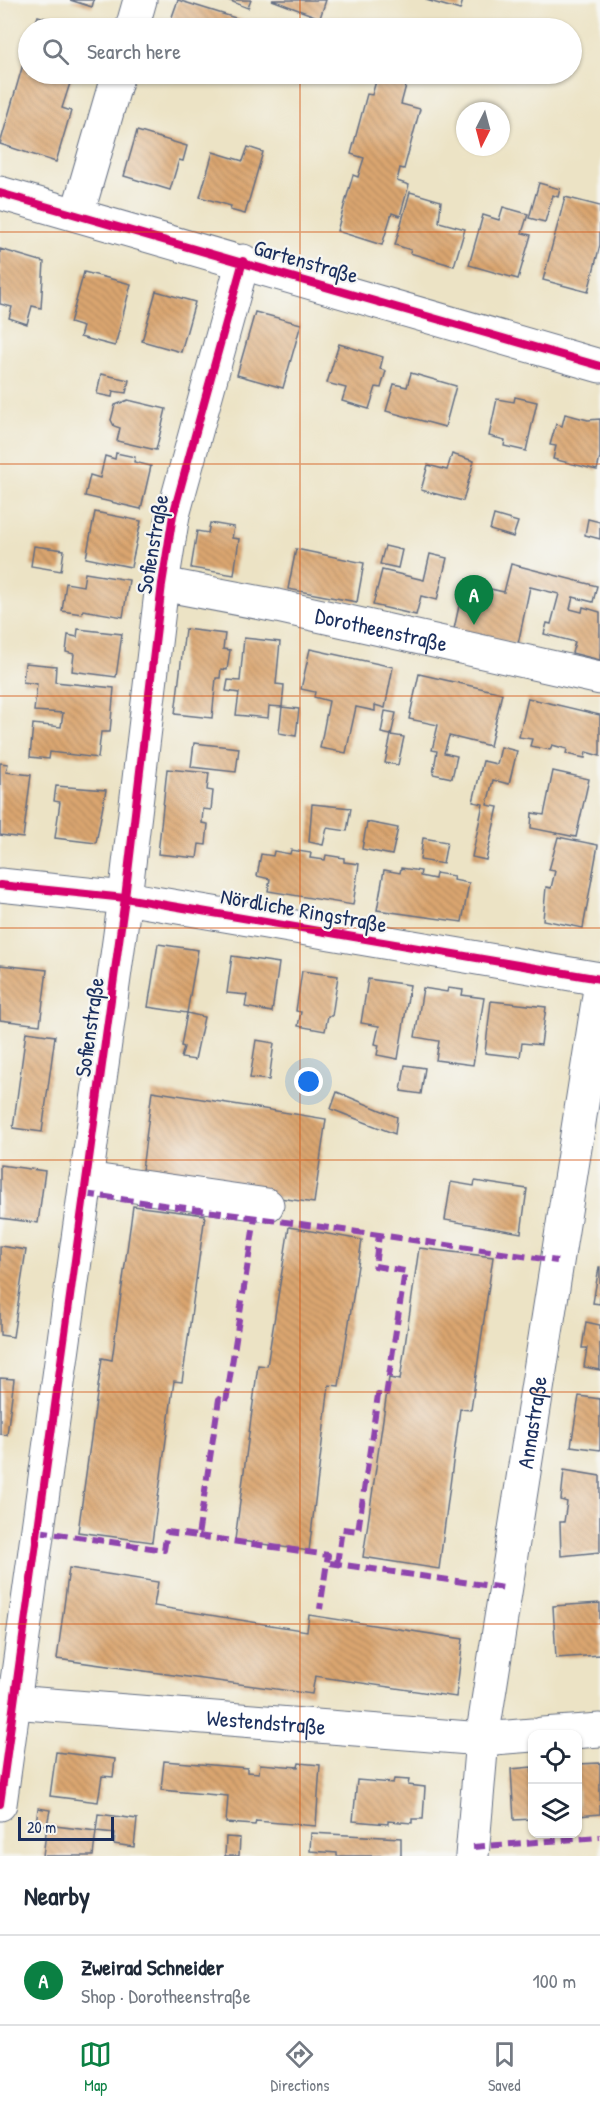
<!DOCTYPE html>
<meta charset="utf-8">
<style>
body{margin:0;font-family:"Patrick Hand",sans-serif;background:#f2f2f3;color:#1f2937}
.controls{position:absolute;right:18px;bottom:18px;display:grid;overflow:hidden;border-radius:12px;box-shadow:0 2px 4px #0004}
.controls button{width:54px;height:54px;display:grid;place-items:center;padding:0;border:0;border-bottom:2px solid #e0e1e3;background:#fff;color:#1f2937;font:30px sans-serif}
.compass{position:absolute;left:456px;top:102px;width:54px;height:54px;border-radius:50%;background:#fff;box-shadow:0 2px 4px #0004;rotate:186deg}
.scale{position:absolute;left:18px;bottom:15px;width:96px;box-sizing:border-box;padding-left:6px;border:3px solid #1b2f5e;border-top:0;font-size:16px;line-height:21px;white-space:nowrap;color:#1b2f5e;-webkit-text-stroke:4px #f6f6f2;paint-order:stroke}
.you{position:absolute;left:309px;top:1082px;width:21px;height:21px;margin:-15px;border:4px solid #fff;border-radius:50%;background:#1a73e8;box-shadow:0 0 0 9px #1a73e833}
.badge{display:grid;place-items:center;width:39px;height:39px;border-radius:50%;background:#0b8043;color:#fff;font-size:20px;font-weight:700}
.pin{position:absolute;translate:-50% -50px;filter:drop-shadow(0 2px 3px #0008)}
.pin::after{content:'';position:absolute;top:32px;width:21px;height:18px;background:inherit;clip-path:polygon(0 0,100% 0,50% 100%)}
.list{margin:0;padding:0;list-style:none}
h2{display:flex;justify-content:space-between;align-items:center;height:78px;margin:0;padding:0 24px;font-size:26px}
h2 small{font-size:20px;font-weight:400;color:#747a83}
.list li{display:grid;grid-template-columns:39px 1fr auto;gap:18px;align-items:center;box-sizing:border-box;height:90px;padding:0 24px;border-top:2px solid #e0e1e3}
.list b{display:block;font-size:22px;white-space:nowrap}
.list p{margin:0;font-size:20px;white-space:nowrap;color:#747a83}
.list em{font-size:20px;font-style:normal;color:#747a83}
.icon{flex:none;width:33px;height:33px;fill:none;stroke:currentColor;stroke-width:2;stroke-linecap:round;stroke-linejoin:round}
.map{position:relative;flex:none;width:600px;height:1856px;overflow:hidden}
.search{position:absolute;background:#fff;box-shadow:0 2px 4px #0004;left:18px;right:18px;top:18px;height:66px;display:flex;align-items:center;gap:15px;box-sizing:border-box;padding:0 21px;border-radius:33px;color:#747a83;font-size:22px}
.sheet{height:168px;background:#fff}
nav{display:flex;justify-content:space-around;align-items:center;box-sizing:border-box;height:84px;border-top:2px solid #e0e1e3;background:#fff;font-size:16px;color:#747a83}
nav a{display:grid;justify-items:center;gap:3px}
nav .on{color:#0b8043}
.map>svg:first-child{display:block}
</style>
<div class="map">
<svg width="600" height="1856" viewBox="0 0 600 1856">
<defs>
<pattern id="building-back-hatch" width="6" height="6" patternUnits="userSpaceOnUse" patternTransform="scale(1.5)"><rect width="6" height="6" fill="#dba670"/><path d="M-1 5l2 2M0 0l6 6M5-1l2 2" fill="none" stroke="#b1885f"/></pattern>
</defs>
<rect width="100%" height="100%" fill="#f6f6f2"/>
<filter id="ink" filterUnits="userSpaceOnUse"><feTurbulence type="fractalNoise" baseFrequency=".0167" numOctaves="2"/><feDisplacementMap in="SourceGraphic" scale="12" xChannelSelector="R" yChannelSelector="G"/><feConvolveMatrix kernelMatrix="1 2 1 2 8 2 1 2 1" color-interpolation-filters="sRGB"/></filter>
<filter id="wash" filterUnits="userSpaceOnUse"><feTurbulence type="fractalNoise" baseFrequency=".008" numOctaves="4" result="noise"/><feDisplacementMap in="SourceGraphic" scale="24" xChannelSelector="R" yChannelSelector="G"/><feGaussianBlur stdDeviation="1.35" result="paint"/><feColorMatrix in="noise" values="0 0 0 0 0 0 0 0 0 0 0 0 0 0 0 0 0 1.4 0 .05"/><feComposite in="paint" operator="in"/></filter>
<g filter="url(#wash)">
<rect width="100%" height="100%" fill="#ece3c5"/>
<g id="blocks">
<g fill="url(#building-back-hatch)">
<polygon points="70,0 94,0 92,7"/>
<polygon points="178,0 245,21 242,28 168,28"/>
<polygon points="228,0 251,0 248,8"/>
<polygon points="272,0 326,0 320,18"/>
<polygon points="426,0 463,0 460,10"/>
<polygon points="38,16 78,28 34,28"/>
<polygon points="28,47 28,74 73,74 62,108 71,111 56,162 0,144"/>
<polygon points="378,74 409,74 401,104 420,109 404,169 400,168 397,181 409,185 400,216 392,213 382,245 337,231 353,175 358,177 364,158 351,154 367,94 372,95"/>
<polygon points="137,131 187,146 183,161 179,160 170,190 124,176"/>
<polygon points="248,147 263,152 245,214 230,210 231,206 200,197 213,152 243,161"/>
<polygon points="539,183 560,189 558,197 553,195 545,222 529,218"/>
<polygon points="410,192 441,201 439,222 465,229 454,266 410,253 411,250 395,245"/>
<polygon points="565,197 600,206 600,245 588,292 543,280"/>
<polygon points="503,207 528,214 522,233 531,235 518,279 469,265 483,215 499,220"/>
<polygon points="0,249 44,262 41,308 32,306 27,324 9,318 12,307 0,304"/>
<polygon points="84,272 131,284 115,346 80,337 83,327 70,323"/>
<polygon points="156,291 195,302 181,352 142,341"/>
<polygon points="255,312 301,324 283,388 237,375"/>
<polygon points="339,344 383,357 380,369 386,371 381,388 376,387 369,409 342,401 346,388 327,383"/>
<polygon points="411,373 456,386 445,427 386,411 394,384 407,387"/>
<polygon points="101,374 129,380 126,393 113,391 112,397 97,394"/>
<polygon points="515,397 537,402 526,451 504,446 505,440 489,436 497,399 514,402"/>
<polygon points="128,400 166,409 156,450 117,441 120,428 114,426 111,420 115,405"/>
<polygon points="565,414 588,420 600,419 600,458 597,470 553,459 556,446 550,445 556,424 562,426"/>
<polygon points="116,453 135,457 134,462 151,466 141,509 85,496 90,475 100,478 105,456 115,459"/>
<polygon points="452,454 474,461 463,501 421,490 428,465 447,470"/>
<polygon points="95,512 141,521 131,567 86,558"/>
<polygon points="494,515 518,522 513,537 490,530"/>
<polygon points="588,519 600,522 600,539 585,535"/>
<polygon points="210,523 234,527 232,538 239,539 234,575 191,568 197,531 208,533"/>
<polygon points="34,546 64,550 61,571 31,566"/>
<polygon points="385,546 402,550 398,568 380,564"/>
<polygon points="296,549 364,563 357,602 288,589"/>
<polygon points="430,554 447,558 437,600 421,596 416,615 373,605 382,570 424,580"/>
<polygon points="511,564 597,586 593,602 573,597 570,609 582,612 583,607 600,612 600,660 572,653 575,642 544,634 547,623 551,624 559,594 530,587 518,644 454,629 464,583 504,592"/>
<polygon points="85,573 129,580 123,617 83,610 82,614 62,611 66,583 83,586"/>
<polygon points="78,629 122,634 116,677 72,671 74,654 66,652 68,635 77,637"/>
<polygon points="185,629 225,634 223,649 230,650 227,670 221,669 220,678 216,678 212,718 175,714"/>
<polygon points="244,638 280,642 276,684 284,685 282,707 299,709 296,736 279,733 282,707 269,706 268,718 236,715 239,693 226,691 228,680 240,681"/>
<polygon points="310,649 393,667 385,708 375,705 375,711 356,707 346,753 320,748 329,701 314,697 315,692 301,689"/>
<polygon points="25,663 56,666 55,682 114,688 110,732 101,732 98,758 50,752 49,759 30,757 33,724 61,727 63,713 34,711 37,684 23,682"/>
<polygon points="419,674 502,693 490,746 449,736 444,753 457,756 452,778 433,774 437,751 432,750 438,725 409,719"/>
<polygon points="528,698 600,715 600,756 586,752 585,758 566,754 567,749 552,745 550,750 530,746 532,739 519,737"/>
<polygon points="385,711 396,713 391,735 381,733"/>
<polygon points="391,735 404,737 398,765 385,763"/>
<polygon points="194,743 239,748 236,772 191,767"/>
<polygon points="501,747 517,751 509,784 493,780 487,805 498,807 486,860 472,857 483,804 473,802 483,761 497,764"/>
<polygon points="0,763 8,764 6,772 31,775 23,838 0,835"/>
<polygon points="167,769 209,773 207,790 213,791 211,810 203,809 202,823 208,824 206,845 199,844 197,858 158,854"/>
<polygon points="553,771 589,779 576,837 531,828 532,813 544,815"/>
<polygon points="56,786 106,790 96,843 55,838 60,802 54,801"/>
<polygon points="312,804 351,808 347,831 327,828 323,845 309,842"/>
<polygon points="367,822 398,828 392,855 362,849"/>
<polygon points="558,837 598,845 583,928 543,920 546,887 551,888 555,871 549,870"/>
<polygon points="423,838 447,842 443,864 420,860"/>
<polygon points="291,850 311,853 310,858 325,860 326,855 344,858 344,862 359,864 353,905 268,891 270,879 257,876 261,854 273,856 274,851 290,854"/>
<polygon points="401,868 421,871 420,876 435,879 436,873 454,876 453,880 469,883 462,922 377,910 384,870 400,873"/>
<polygon points="158,944 198,950 187,1013 148,1007"/>
<polygon points="232,956 279,963 272,1012 245,1007 247,995 227,993"/>
<polygon points="0,965 47,970 40,1025 0,1020"/>
<polygon points="302,971 338,976 332,1016 328,1016 325,1031 298,1026 301,1012 296,1011"/>
<polygon points="368,979 410,985 398,1059 377,1055 379,1045 375,1044 379,1026 361,1023"/>
<polygon points="423,988 447,992 448,988 463,990 462,995 484,998 473,1065 436,1060 439,1041 415,1037"/>
<polygon points="491,1001 546,1007 541,1045 522,1043 520,1057 485,1053"/>
<polygon points="187,1013 204,1017 195,1060 181,1058 184,1047 181,1046"/>
<polygon points="26,1032 55,1036 42,1132 13,1128"/>
<polygon points="256,1040 274,1043 269,1080 250,1078"/>
<polygon points="405,1065 425,1068 421,1094 401,1091"/>
<polygon points="152,1091 326,1119 314,1203 141,1178"/>
<polygon points="337,1092 397,1117 395,1134 331,1109"/>
<polygon points="0,1165 45,1171 38,1223 0,1218"/>
<polygon points="475,1181 527,1189 521,1233 445,1220 451,1182 474,1186"/>
<polygon points="133,1206 205,1215 182,1382 174,1381 152,1542 78,1532 102,1358 112,1360"/>
<polygon points="289,1227 362,1240 339,1386 329,1385 309,1551 235,1540 258,1365 267,1366"/>
<polygon points="0,1246 26,1250 13,1337 0,1335"/>
<polygon points="419,1248 493,1257 471,1410 460,1409 439,1569 363,1557 389,1378 400,1380"/>
<polygon points="599,1267 600,1267 600,1304 593,1303"/>
<polygon points="586,1322 600,1325 600,1370 584,1367 587,1348 582,1348"/>
<polygon points="0,1378 14,1379 7,1435 0,1434"/>
<polygon points="579,1396 600,1399 600,1450 571,1446"/>
<polygon points="564,1470 600,1476 600,1552 561,1556 560,1522 564,1522 567,1502 561,1500"/>
<polygon points="69,1568 158,1582 154,1606 307,1631 309,1615 463,1639 456,1697 315,1676 312,1694 57,1659"/>
<polygon points="600,1603 600,1655 556,1658 553,1606"/>
<polygon points="56,1752 115,1759 113,1777 102,1776 98,1802 50,1796"/>
<polygon points="164,1761 247,1768 247,1772 259,1773 260,1764 298,1767 299,1763 320,1765 316,1826 256,1821 255,1825 226,1823 228,1796 161,1790"/>
<polygon points="600,1763 600,1814 578,1816 578,1764"/>
<polygon points="532,1767 532,1819 514,1820 511,1769"/>
<polygon points="394,1779 409,1780 408,1785 425,1787 423,1819 412,1819 412,1823 388,1821 388,1824 353,1821 357,1780 393,1783"/>
<polygon points="38,1808 50,1810 47,1825 96,1831 93,1856 43,1856 47,1825 36,1824"/>
<polygon points="98,1814 137,1819 134,1847 114,1844 115,1833 96,1831"/>
<polygon points="311,1833 401,1838 401,1856 337,1856 337,1853 310,1851"/>
<polygon points="226,1837 240,1838 239,1856 225,1856"/>
</g>
</g>
</g>
<g filter="url(#ink)">
<use href="#blocks" fill-opacity="0" stroke="#646e82" stroke-width="1.5"/>
<g fill="none" stroke-linecap="round" stroke-linejoin="round">
<g stroke="#646e82" stroke-width="35">
<g id="minor">
<polyline points="132,28 140,0"/>
<polyline points="0,193 600,366"/>
<polyline points="77,215 118,74"/>
<path id="s1" d="M162,584L277,606L600,678"/>
<polyline points="0,885 125,898 600,979"/>
<polyline points="86,1179 267,1205"/>
<path id="s2" d="M0,1701L482,1739L532,1735"/>
<polyline points="542,1734 600,1730"/>
<polyline points="0,1804 125,898 162,584 173,515 243,261"/>
<path id="s3" d="M472,1856L482,1739L600,989"/>
</g>
</g>
<use href="#minor" stroke="#fff" stroke-width="33"/>
<g stroke="#8e44ad" stroke-width="6" stroke-dasharray="12 6" stroke-linecap="butt">
<polyline points="85,1194 379,1235"/>
<polyline points="38,1531 164,1550 167,1532 198,1536 219,1399 226,1402 255,1218"/>
<polyline points="198,1536 328,1555 320,1609"/>
<polyline points="330,1563 505,1588"/>
<polyline points="337,1564 342,1529 358,1531 378,1395 386,1396 405,1271 375,1266 379,1235 557,1261"/>
<polyline points="473,1847 600,1837"/>
</g>
<g stroke="#f6f6f2" stroke-width="11">
<g id="cycleway">
<polyline points="0,193 600,366"/>
<polyline points="0,885 125,898 600,979"/>
<polyline points="0,1804 125,898 162,584 173,515 243,261"/>
</g>
</g>
<use href="#cycleway" stroke="#d6006c" stroke-width="8"/>
</g>
</g>
<path fill="none" stroke="#d45514" stroke-width="1.5" stroke-opacity="0.55" d="M300,0V28M300,74V1856M0,232H600M0,464H600M0,696H600M0,928H600M0,1160H600M0,1392H600M0,1624H600"/>
<g text-anchor="middle" stroke-width="4.5" stroke-linejoin="round" paint-order="stroke">
<g font-size="22" fill="#1b2f5e" stroke="#f6f6f2">
<text transform="translate(306 261) rotate(16)" y="8">Gartenstraße</text>
<text transform="translate(152 544) rotate(-80)" y="8">Sofienstraße</text>
<text dy="8" stroke="none"><textPath href="#s1" startOffset="224">Dorotheenstraße</textPath></text>
<text transform="translate(304 910) rotate(10)" y="8">Nördliche Ringstraße</text>
<text transform="translate(89 1027) rotate(-82)" y="8">Sofienstraße</text>
<text dy="8" stroke="none"><textPath href="#s3" startOffset="438">Annastraße</textPath></text>
<text dy="8" stroke="none"><textPath href="#s2" startOffset="267">Westendstraße</textPath></text>
</g>
</g>
</svg>
<div class="controls">
<button><svg class="icon" aria-label="locate" viewBox="0 0 24 24"><circle cx="12" cy="12" r="6"/><path d="M12 2v4M12 18v4M2 12h4M18 12h4"/></svg></button>
<button><svg class="icon" aria-label="layers" viewBox="0 0 24 24"><path d="M12 4l9 5-9 5-9-5zM3 14l9 5 9-5"/></svg></button>
</div>
<svg class="compass" viewBox="-18 -18 36 36"><path d="M0-13l5 13h-10z" fill="#e53935"/><path d="M0 13l5-13h-10z" fill="#747a83"/></svg>
<div class="scale">20 m</div>
<div class="you"></div>
<div class="pin badge" style="left:474px;top:625px">A</div>
<div class="search"><svg class="icon" aria-label="search" viewBox="0 0 24 24"><circle cx="10" cy="10" r="6"/><path d="M15 15l6 6"/></svg>Search here</div>
</div>
<section class="sheet">
<h2>Nearby<small></small></h2>
<ul class="list">
<li><span class="badge">A</span><div><b>Zweirad Schneider</b><p>Shop · Dorotheenstraße</p></div><em>100 m</em></li>
</ul>
</section>
<nav>
<a class="on"><svg class="icon" aria-label="map" viewBox="0 0 24 24"><path d="M3 6l6-2 6 2 6-2v14l-6 2-6-2-6 2zM9 4v14M15 6v14"/></svg>Map</a>
<a><svg class="icon" aria-label="directions" viewBox="0 0 24 24"><path d="M12 3l9 9-9 9-9-9zM9 14v-3h6M13 9l2 2-2 2"/></svg>Directions</a>
<a><svg class="icon" aria-label="saved" viewBox="0 0 24 24"><path d="M7 4h10v16l-5-4-5 4z"/></svg>Saved</a>
</nav>
